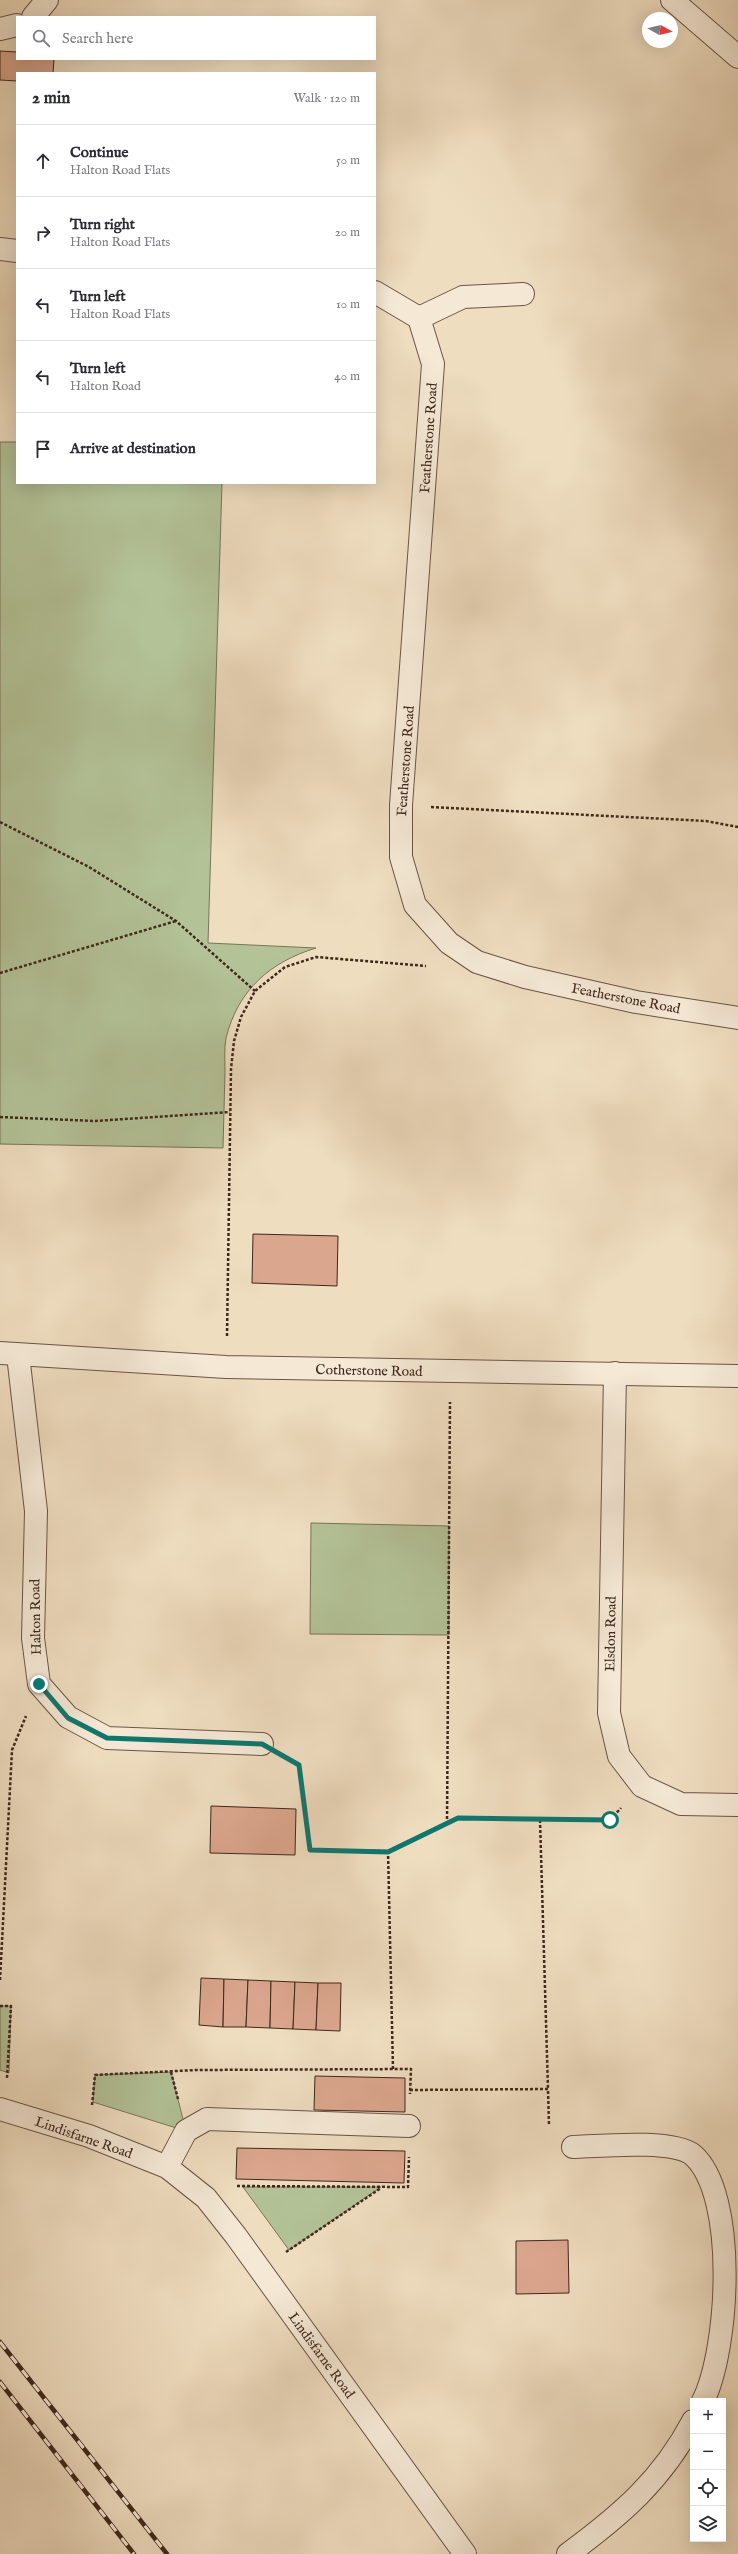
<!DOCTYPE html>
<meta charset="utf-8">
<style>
body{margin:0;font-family:"IM FELL English",serif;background:#f7f7f7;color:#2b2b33}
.controls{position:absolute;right:12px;bottom:12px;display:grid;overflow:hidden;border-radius:0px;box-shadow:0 4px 16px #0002}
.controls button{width:36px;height:36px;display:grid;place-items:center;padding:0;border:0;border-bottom:1px solid #e1e1e2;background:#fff;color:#2b2b33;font:20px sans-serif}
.compass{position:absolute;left:642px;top:12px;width:36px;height:36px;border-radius:50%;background:#fff;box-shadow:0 4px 16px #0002;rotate:98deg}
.stop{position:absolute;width:12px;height:12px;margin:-9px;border:3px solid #0f766e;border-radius:50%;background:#fff}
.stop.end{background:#0f766e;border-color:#fff;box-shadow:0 1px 4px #0008}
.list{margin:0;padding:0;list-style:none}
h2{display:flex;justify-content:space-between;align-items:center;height:52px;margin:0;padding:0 16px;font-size:17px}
h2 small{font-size:13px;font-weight:400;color:#7c7c81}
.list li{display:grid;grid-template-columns:26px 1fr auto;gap:12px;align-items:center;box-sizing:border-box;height:72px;padding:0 16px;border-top:1px solid #e1e1e2}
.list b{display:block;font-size:15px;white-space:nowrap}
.list p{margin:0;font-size:13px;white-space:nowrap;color:#7c7c81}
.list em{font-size:13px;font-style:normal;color:#7c7c81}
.icon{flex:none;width:22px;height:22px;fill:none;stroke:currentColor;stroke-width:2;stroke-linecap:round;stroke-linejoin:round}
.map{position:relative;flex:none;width:738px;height:2554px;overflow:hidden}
.search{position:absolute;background:#fff;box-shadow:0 4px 16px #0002;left:16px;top:16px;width:360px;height:44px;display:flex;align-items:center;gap:10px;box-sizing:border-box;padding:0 14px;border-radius:0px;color:#7c7c81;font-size:15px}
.panel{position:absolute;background:#fff;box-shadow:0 4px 16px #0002;left:16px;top:72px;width:360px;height:412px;border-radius:0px}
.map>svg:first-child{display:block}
</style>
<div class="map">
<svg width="738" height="2554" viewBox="0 0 738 2554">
<rect width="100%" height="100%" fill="#efddc0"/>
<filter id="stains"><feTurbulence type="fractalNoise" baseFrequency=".005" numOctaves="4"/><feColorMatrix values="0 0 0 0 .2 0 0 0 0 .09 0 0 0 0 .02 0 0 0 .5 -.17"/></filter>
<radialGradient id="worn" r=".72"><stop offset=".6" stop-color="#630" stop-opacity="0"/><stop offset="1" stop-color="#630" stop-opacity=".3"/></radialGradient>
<g fill="#b3c297" stroke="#79745a">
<path d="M0,442H17V483H222L208,943L316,948C270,962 238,990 226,1038C224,1049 225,1061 225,1072C224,1097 224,1123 223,1148L0,1144Z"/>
<polygon points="311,1523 449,1526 449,1635 310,1634"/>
<polygon points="0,2006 11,2006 9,2073 0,2070"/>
<polygon points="171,2072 186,2131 93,2102 95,2075"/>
<polygon points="243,2187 381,2187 289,2250"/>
</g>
<g fill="#dba68e" stroke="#3f271c">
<polygon points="0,51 17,52 17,59 54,59 53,73 17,73 17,81 0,80"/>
<polygon points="253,1234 338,1236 337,1286 252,1283"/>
<polygon points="211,1806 296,1809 295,1855 210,1853"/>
<polygon points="201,1978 224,1979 223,2027 199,2025"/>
<polygon points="224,1979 248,1980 246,2027 223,2027"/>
<polygon points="248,1980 271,1981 270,2028 246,2027"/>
<polygon points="271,1981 295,1982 293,2029 270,2028"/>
<polygon points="295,1982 318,1983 316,2030 293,2029"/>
<polygon points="318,1983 341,1983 340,2031 316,2030"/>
<polygon points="315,2076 405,2078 405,2112 314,2110"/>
<polygon points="237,2148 405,2151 404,2183 236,2179"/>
<polygon points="568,2240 569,2293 516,2294 516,2241"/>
</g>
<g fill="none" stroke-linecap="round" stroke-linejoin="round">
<g stroke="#6b5445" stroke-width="24">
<g id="minor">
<polyline points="672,0 738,57"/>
<polyline points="33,17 47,0"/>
<polyline points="0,29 17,25"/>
<polyline points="0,249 17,251"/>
<polyline points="375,292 419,318 433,364 401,805 401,857 415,905 449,943 477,962 525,977 636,1002 738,1018"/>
<polyline points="419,318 463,297 523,294"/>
<polyline points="0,1353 226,1367 738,1376"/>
<polyline points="18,1355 36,1511 33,1638 39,1684 68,1717 107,1738 262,1744"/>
<polyline points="615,1373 609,1713 619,1756 642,1786 681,1804 738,1805"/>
<polyline points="0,2109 89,2136 167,2167 206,2198 236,2236 465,2554"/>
<path d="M573,2147C600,2146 673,2139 693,2155C738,2195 729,2349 703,2401"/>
<polyline points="167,2167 186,2131 207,2119 409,2126"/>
<path d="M568,2554C621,2515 662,2480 693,2421"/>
</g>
</g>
<g stroke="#3f271c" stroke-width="2.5" stroke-dasharray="3 2" stroke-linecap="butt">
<polyline points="431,807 706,821 738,827"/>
<polyline points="0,822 89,867 176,921 255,991"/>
<polyline points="0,973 176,921"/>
<polyline points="0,1117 95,1121 230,1112"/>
<polyline points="227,1336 231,1069 234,1041 241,1017 255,991 285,967 316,957 426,966"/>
<polyline points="289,1759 299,1765 310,1850 388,1851 458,1818 610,1820 621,1808"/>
<polyline points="540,1820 548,2089"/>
<polyline points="447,1824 450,1402"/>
<polyline points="388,1851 393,2069"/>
<polyline points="0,1980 12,1750 26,1716"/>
<polyline points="0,2006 11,2006 7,2078"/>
<polyline points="171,2072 178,2099"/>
<polyline points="410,2090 548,2089 549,2126"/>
<polyline points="92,2105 95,2075 196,2070 411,2069 410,2094"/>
<polyline points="237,2186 408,2187 409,2157"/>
<polyline points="286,2252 381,2188"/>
</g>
<use href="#minor" stroke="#f5e9d6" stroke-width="22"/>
<g stroke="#3f271c" stroke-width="4.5">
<g id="rail">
<polyline points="0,2342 167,2554"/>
<polyline points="0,2382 134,2554"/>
</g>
</g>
<use href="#rail" stroke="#f5e9d6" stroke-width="3" stroke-dasharray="9" stroke-linecap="butt"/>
</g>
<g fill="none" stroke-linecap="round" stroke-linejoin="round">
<polyline stroke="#0f766e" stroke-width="5" points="39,1684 68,1718 107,1738 262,1744 299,1765 310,1850 388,1852 458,1818 610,1820"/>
</g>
<g text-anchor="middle" stroke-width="3.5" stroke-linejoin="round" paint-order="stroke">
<g font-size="14" fill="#3f271c" stroke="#f5e9d6">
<text transform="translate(428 438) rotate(-86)" y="5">Featherstone Road</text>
<text transform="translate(405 761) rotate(-86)" y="5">Featherstone Road</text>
<text transform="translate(626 998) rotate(11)" y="5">Featherstone Road</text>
<text transform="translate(369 1370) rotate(1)" y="5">Cotherstone Road</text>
<text transform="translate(35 1617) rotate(-91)" y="5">Halton Road</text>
<text transform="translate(610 1634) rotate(-89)" y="5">Elsdon Road</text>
<text transform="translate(84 2137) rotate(19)" y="5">Lindisfarne Road</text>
<text transform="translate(322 2355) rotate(54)" y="5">Lindisfarne Road</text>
</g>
</g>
<rect width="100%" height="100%" filter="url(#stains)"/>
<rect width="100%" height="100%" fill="url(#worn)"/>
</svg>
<div class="controls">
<button>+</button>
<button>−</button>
<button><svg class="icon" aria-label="locate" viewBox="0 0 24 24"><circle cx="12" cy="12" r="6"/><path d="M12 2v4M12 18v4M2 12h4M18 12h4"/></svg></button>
<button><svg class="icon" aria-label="layers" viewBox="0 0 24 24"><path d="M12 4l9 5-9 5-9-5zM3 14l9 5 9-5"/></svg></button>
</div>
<svg class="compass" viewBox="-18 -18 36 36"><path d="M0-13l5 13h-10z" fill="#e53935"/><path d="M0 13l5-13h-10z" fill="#7c7c81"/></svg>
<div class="stop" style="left:610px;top:1820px"></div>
<div class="stop end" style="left:39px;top:1684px"></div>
<div class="search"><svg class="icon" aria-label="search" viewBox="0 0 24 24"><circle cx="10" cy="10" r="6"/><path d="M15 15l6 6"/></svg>Search here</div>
<section class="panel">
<h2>2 min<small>Walk · 120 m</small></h2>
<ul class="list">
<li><svg class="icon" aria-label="ahead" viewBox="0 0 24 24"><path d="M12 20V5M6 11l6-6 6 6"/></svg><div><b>Continue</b><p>Halton Road Flats</p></div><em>50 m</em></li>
<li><svg class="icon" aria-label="right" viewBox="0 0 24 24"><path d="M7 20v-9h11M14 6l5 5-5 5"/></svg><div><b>Turn right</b><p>Halton Road Flats</p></div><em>20 m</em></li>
<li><svg class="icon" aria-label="left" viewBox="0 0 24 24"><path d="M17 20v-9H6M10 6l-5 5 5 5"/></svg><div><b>Turn left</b><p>Halton Road Flats</p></div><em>10 m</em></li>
<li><svg class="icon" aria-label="left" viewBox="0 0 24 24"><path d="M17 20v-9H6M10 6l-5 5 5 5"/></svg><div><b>Turn left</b><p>Halton Road</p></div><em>40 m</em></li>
<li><svg class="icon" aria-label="arrive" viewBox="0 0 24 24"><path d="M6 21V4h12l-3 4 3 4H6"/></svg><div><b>Arrive at destination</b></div></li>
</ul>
</section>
</div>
